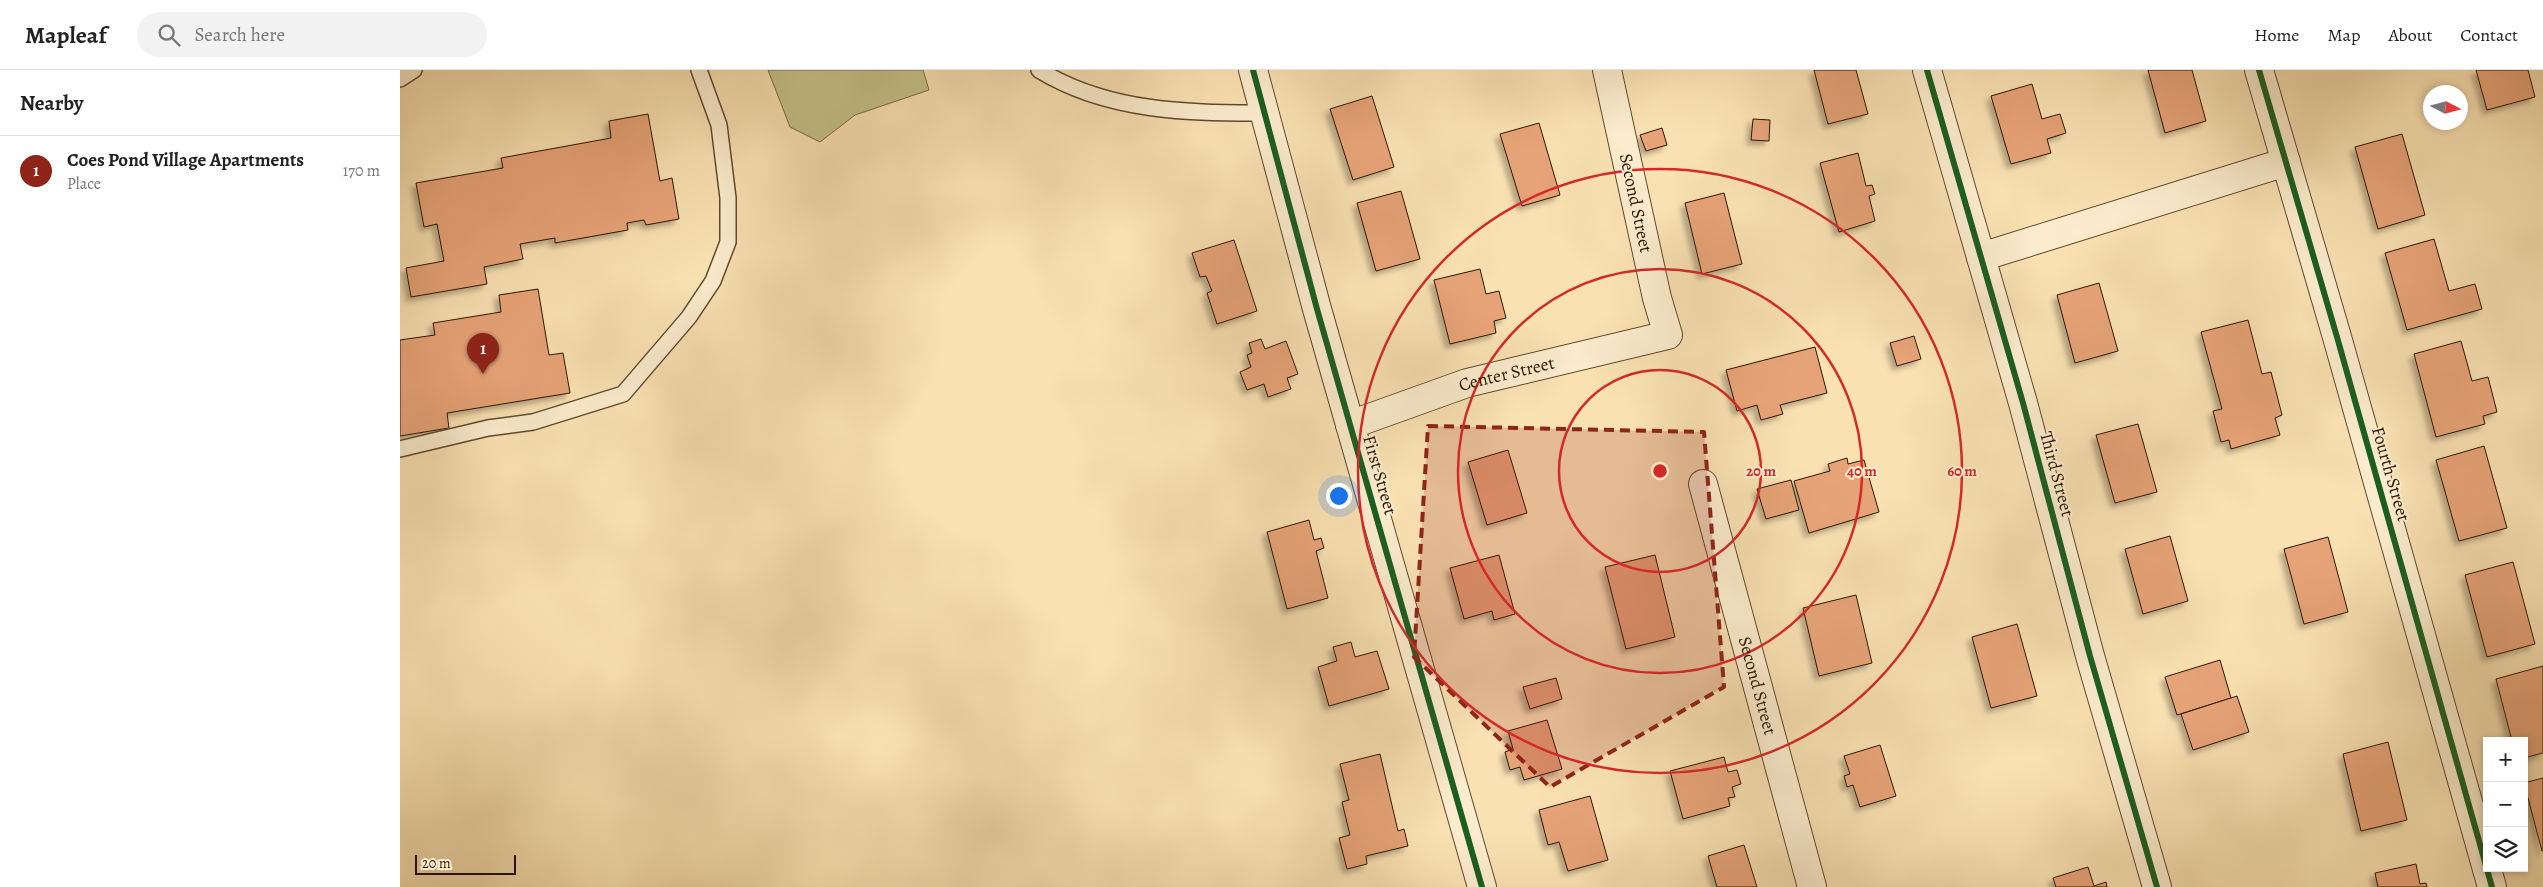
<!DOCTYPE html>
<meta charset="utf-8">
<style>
body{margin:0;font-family:Alegreya,serif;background:#f2f2f2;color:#222}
.controls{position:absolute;right:15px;bottom:15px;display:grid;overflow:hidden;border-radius:0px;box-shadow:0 2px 8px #0003}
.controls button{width:45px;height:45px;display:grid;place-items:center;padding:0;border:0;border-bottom:1px solid #e0e0e0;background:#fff;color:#222;font:25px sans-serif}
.compass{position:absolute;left:2023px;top:15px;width:45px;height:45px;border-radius:50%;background:#fff;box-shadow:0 2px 8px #0003;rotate:96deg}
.scale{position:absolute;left:15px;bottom:12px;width:101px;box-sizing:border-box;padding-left:5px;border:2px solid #2c1602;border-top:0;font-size:14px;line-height:18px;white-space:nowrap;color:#2c1602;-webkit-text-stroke:4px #fbeccd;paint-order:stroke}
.you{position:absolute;left:938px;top:425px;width:18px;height:18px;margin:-12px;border:4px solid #fff;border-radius:50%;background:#1a73e8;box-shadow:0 0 0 8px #1a73e833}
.badge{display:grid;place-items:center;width:32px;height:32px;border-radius:50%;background:#8f2418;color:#fff;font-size:16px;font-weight:700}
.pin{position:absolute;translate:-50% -41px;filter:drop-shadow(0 1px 2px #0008)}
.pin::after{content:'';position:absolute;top:26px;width:18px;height:15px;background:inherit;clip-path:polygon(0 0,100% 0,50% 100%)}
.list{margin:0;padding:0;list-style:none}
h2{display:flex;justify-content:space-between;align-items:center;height:65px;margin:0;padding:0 20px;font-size:21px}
h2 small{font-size:16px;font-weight:400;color:#767676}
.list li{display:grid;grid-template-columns:32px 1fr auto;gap:15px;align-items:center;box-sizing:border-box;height:70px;padding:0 20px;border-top:1px solid #e0e0e0}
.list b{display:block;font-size:19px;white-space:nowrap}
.list p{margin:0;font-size:16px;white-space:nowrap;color:#767676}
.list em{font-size:16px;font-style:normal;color:#767676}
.icon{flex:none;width:28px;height:28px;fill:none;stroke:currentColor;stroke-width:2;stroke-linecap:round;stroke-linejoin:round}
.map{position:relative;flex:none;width:2143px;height:817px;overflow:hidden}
header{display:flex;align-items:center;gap:30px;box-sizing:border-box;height:70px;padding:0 25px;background:#fff;border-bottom:1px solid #e0e0e0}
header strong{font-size:24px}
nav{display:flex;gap:28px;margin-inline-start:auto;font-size:18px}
.search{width:350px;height:45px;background:#f2f2f2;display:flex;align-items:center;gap:12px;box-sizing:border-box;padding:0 18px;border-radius:28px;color:#767676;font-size:19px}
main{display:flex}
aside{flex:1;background:#fff}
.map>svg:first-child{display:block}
</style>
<header>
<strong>Mapleaf</strong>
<div class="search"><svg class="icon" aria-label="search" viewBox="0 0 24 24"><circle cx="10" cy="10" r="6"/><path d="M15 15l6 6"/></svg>Search here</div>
<nav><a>Home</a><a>Map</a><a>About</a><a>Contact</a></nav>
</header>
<main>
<aside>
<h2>Nearby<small></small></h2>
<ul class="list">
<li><span class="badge">1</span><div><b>Coes Pond Village Apartments</b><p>Place</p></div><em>170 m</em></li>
</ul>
</aside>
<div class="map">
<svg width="2143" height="817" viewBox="0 0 2143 817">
<defs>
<filter id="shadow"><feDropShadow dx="-4.5" dy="4.5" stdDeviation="2.5" flood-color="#0004"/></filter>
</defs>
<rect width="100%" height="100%" fill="#f9e1b2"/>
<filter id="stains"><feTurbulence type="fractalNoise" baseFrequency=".004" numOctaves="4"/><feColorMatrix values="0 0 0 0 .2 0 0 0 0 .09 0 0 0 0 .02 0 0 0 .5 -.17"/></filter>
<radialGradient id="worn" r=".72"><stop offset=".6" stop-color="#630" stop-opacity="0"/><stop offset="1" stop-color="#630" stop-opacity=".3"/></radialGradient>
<polygon fill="#c4c188" stroke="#786c45" points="368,0 523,0 529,20 455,45 420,72 390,57"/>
<g fill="#e6a377" stroke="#2c1602" filter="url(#shadow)">
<polygon points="1414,0 1456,0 1468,44 1428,54"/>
<polygon points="1748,0 1792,0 1806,51 1765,63"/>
<polygon points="2076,0 2128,0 2135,27 2087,40"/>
<polygon points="1632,14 1642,49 1660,44 1666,63 1647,69 1651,83 1611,94 1591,26"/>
<polygon points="972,26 994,97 953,110 930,39"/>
<polygon points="248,44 260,111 272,108 279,149 246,155 244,150 227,153 228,160 155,173 155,168 120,174 123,189 84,197 87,214 11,227 6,198 44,191 37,154 24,157 16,113 103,98 101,88 211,68 209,51"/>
<polygon points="1353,49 1370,50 1369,71 1351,70"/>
<polygon points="1139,53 1160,125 1122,136 1100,64"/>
<polygon points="1262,58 1267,75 1246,81 1240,65"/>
<polygon points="2002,64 2025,145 1978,159 1955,77"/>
<polygon points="1458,83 1466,116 1472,115 1475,124 1469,126 1475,151 1439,162 1420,93"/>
<polygon points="1001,121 1020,189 976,201 957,133"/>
<polygon points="1324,123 1342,194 1302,204 1285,133"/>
<polygon points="2034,169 2049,221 2075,214 2082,239 2007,260 1985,183"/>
<polygon points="834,170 857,241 817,254 807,223 812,221 806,206 800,207 792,183"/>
<polygon points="1080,199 1086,224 1099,221 1106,248 1094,251 1096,263 1050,274 1034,210"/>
<polygon points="1699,213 1718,281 1675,293 1657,225"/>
<polygon points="138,219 149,285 163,283 170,323 47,343 49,358 0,366 0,270 35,265 33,253 101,242 99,225"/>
<polygon points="1848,250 1862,304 1871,302 1882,345 1875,348 1880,365 1831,379 1829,370 1821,372 1813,341 1822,339 1801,262"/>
<polygon points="1514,266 1521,289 1497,296 1490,273"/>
<polygon points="861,269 865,279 886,271 898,304 887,308 891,319 868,327 864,314 847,320 840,302 851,297 847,285 852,283 849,273"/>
<polygon points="2061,271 2072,311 2088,307 2097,342 2083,346 2085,354 2036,367 2014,284"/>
<polygon points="1415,277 1427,323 1380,335 1383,344 1361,350 1357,335 1337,341 1326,300"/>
<polygon points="1738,354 1757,422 1715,433 1696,365"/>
<polygon points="2084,376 2107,458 2059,471 2036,390"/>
<polygon points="1108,380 1127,443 1087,455 1068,392"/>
<polygon points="1447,388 1448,394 1464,390 1479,442 1409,463 1394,411 1430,401 1428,394"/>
<polygon points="1391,410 1399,440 1366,449 1357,419"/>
<polygon points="909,450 914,470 921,468 924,478 916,481 928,528 887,539 867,462"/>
<polygon points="1770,466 1788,531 1743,544 1725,479"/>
<polygon points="1928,467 1948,542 1904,554 1884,479"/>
<polygon points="1099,485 1115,544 1094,550 1092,541 1064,549 1050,498"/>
<polygon points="1255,485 1275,567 1226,579 1205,497"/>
<polygon points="2113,492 2135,574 2087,587 2065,505"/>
<polygon points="1456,525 1472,593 1419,606 1403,538"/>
<polygon points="1617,554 1637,626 1591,638 1572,567"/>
<polygon points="951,572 955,587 977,581 989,619 929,636 918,597 937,591 933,577"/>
<polygon points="1820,590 1831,628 1777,645 1765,607"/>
<polygon points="2143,596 2143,683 2124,688 2124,671 2112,671 2096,609"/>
<polygon points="1156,608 1162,629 1130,639 1123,617"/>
<polygon points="1837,626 1849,662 1793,680 1781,644"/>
<polygon points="1147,650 1162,699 1124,710 1120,697 1110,700 1105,682 1113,679 1108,661"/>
<polygon points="1988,672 2007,750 1961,761 1943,684"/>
<polygon points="1480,675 1496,726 1460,737 1453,715 1447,717 1444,706 1450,704 1444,686"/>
<polygon points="980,684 998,761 1004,759 1008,776 966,786 967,794 947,799 939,768 950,765 942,732 949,730 940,694"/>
<polygon points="1324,687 1328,702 1337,700 1341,714 1332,717 1335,727 1328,728 1330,736 1283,749 1270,701"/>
<polygon points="2143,708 2143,781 2142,781 2124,713"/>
<polygon points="1190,726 1208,790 1168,801 1159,772 1148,775 1139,740"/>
<polygon points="1344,775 1357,817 1317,817 1308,786"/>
<polygon points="2016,794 2020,814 2026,813 2027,817 1978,817 1975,803"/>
<polygon points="1688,797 1694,816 1706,812 1707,817 1656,817 1653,808"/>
</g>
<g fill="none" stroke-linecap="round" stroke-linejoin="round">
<g stroke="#5f492e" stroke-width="18">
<g id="service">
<path d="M639,0C708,42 787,43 865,43"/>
<polyline points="0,9 14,0"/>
<polyline points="0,379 88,358 133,352 223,324 289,247 313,211 328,172 328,128 319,55 299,0"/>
</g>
</g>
<g stroke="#5f492e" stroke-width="30">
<g id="minor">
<polyline points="853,0 917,239 1082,817"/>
<polyline points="1527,0 1623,333 1690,586 1757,817"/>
<polyline points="1859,0 1937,267 2092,817"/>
<polyline points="1581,187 1886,92"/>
<path id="s1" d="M950,355L1067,313L1268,265L1257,228L1207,0"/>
<path id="s2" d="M1303,414L1412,817"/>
</g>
</g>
<use href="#service" stroke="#fbeccd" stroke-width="15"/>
<use href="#minor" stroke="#fbeccd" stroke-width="28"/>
<g stroke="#fbeccd" stroke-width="9">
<g id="cycleway">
<polyline points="853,0 917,239 1082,817"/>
<polyline points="1527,0 1623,333 1690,586 1757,817"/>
<polyline points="1859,0 1937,267 2092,817"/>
</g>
</g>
<use href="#cycleway" stroke="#1b5e20" stroke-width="6"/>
</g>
<path fill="#8f2418" fill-opacity="0.2" stroke="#8f2418" stroke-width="4" stroke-dasharray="10 6" stroke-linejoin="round" d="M1028,356L1304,362L1324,617L1150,717L1014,587Z"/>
<g fill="none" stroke="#d62828" stroke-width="2.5">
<circle cx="1260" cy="401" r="101"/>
<circle cx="1260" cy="401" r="202"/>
<circle cx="1260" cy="401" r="302"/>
</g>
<g text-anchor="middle" stroke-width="4" stroke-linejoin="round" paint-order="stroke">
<g font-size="18" fill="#2c1602" stroke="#fbeccd">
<text transform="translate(1236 133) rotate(78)" y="6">Second Street</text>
<text dy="6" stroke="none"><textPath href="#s1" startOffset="165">Center Street</textPath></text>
<text transform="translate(1657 404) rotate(75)" y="6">Third Street</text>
<text transform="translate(1991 404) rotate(74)" y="6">Fourth Street</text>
<text transform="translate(980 405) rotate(74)" y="6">First Street</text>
<text dy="6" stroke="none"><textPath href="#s2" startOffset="209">Second Street</textPath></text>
</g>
</g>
<circle cx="1260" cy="401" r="8" fill="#d62828" stroke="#fbeccd" stroke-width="2.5"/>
<g font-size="15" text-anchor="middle" font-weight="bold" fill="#d62828" stroke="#fbeccd" stroke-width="4" stroke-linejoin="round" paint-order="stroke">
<text x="1361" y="406">20 m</text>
<text x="1462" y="406">40 m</text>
<text x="1562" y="406">60 m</text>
</g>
<rect width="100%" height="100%" filter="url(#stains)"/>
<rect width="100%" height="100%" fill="url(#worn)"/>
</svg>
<div class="controls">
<button>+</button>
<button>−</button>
<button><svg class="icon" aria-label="layers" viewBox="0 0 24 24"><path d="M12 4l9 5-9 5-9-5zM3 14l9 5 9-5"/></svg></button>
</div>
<svg class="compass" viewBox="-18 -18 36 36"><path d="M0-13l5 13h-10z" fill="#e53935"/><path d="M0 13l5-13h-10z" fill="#767676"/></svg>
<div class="scale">20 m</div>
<div class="you"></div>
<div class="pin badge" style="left:83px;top:304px">1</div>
</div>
</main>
